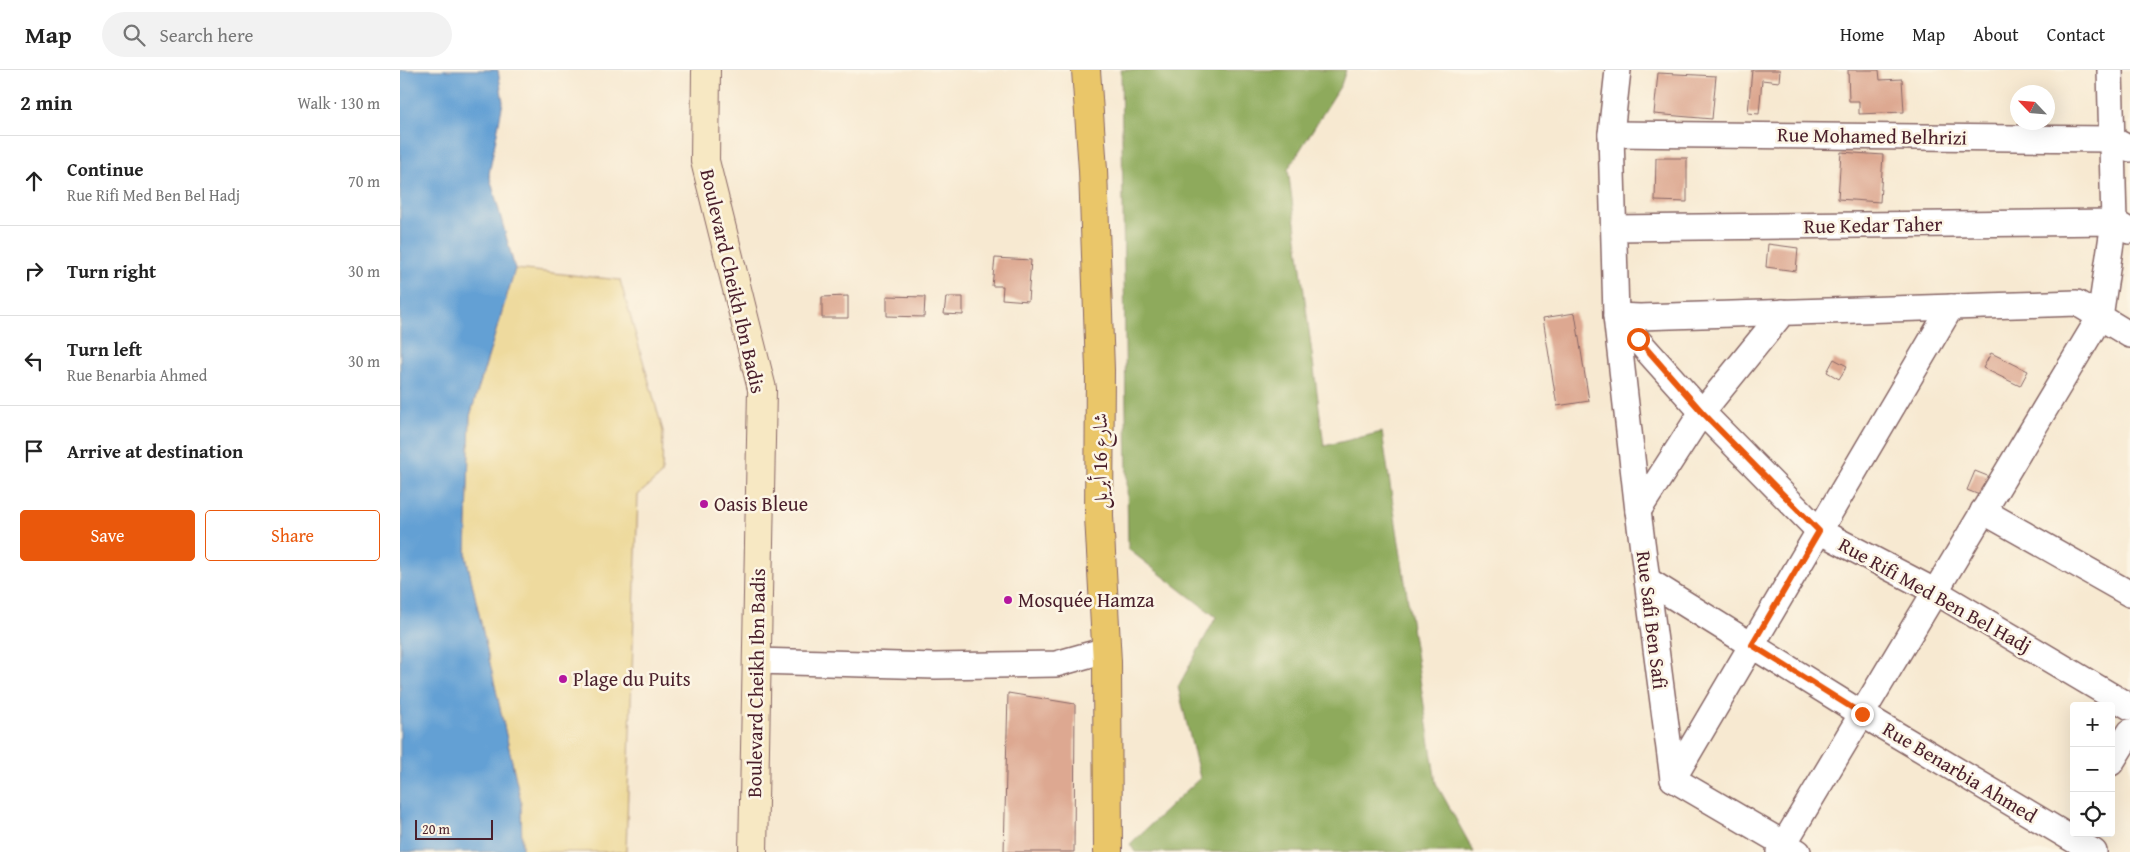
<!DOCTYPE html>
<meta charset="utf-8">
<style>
body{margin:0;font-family:"Gentium Book Plus",Amiri,serif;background:#f2f2f2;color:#222}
.controls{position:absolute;right:15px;bottom:15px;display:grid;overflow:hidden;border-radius:5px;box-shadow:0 5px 20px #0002}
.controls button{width:45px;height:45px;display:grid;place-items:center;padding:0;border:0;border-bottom:1px solid #e0e0e0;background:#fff;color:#222;font:25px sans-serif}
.compass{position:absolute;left:1610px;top:15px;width:45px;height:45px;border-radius:50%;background:#fff;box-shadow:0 5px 20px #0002;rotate:296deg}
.scale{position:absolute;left:15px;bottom:12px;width:78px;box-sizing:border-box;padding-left:5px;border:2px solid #4a1f2b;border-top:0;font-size:14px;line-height:18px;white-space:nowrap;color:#4a1f2b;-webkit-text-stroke:4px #fcf5e5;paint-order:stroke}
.stop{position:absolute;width:15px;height:15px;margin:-11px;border:4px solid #ea580c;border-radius:50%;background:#fff}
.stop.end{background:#ea580c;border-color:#fff;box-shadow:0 1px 5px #0008}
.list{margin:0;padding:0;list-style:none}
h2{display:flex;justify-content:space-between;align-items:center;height:65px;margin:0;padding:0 20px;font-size:21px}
h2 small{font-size:16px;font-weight:400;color:#767676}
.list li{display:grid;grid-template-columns:32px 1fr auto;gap:15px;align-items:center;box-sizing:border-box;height:90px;padding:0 20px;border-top:1px solid #e0e0e0}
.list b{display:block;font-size:19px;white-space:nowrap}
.list p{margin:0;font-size:16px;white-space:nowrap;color:#767676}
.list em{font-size:16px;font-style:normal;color:#767676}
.actions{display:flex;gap:10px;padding:15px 20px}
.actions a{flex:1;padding:11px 0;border:1px solid #ea580c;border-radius:5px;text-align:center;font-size:18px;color:#ea580c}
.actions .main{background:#ea580c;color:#fff}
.icon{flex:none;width:28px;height:28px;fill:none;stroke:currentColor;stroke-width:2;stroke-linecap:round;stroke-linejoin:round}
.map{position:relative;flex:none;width:1730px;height:782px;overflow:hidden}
header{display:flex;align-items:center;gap:30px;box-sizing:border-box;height:70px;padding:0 25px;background:#fff;border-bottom:1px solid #e0e0e0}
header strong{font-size:24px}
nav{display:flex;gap:28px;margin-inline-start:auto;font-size:18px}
.search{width:350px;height:45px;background:#f2f2f2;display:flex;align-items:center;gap:12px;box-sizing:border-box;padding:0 18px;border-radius:28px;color:#767676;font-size:19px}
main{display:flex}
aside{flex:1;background:#fff}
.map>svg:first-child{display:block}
</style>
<header>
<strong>Map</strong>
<div class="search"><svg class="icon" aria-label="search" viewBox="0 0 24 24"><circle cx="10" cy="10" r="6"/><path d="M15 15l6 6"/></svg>Search here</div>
<nav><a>Home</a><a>Map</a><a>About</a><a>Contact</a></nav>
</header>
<main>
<aside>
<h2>2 min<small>Walk · 130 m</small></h2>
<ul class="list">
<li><svg class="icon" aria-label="ahead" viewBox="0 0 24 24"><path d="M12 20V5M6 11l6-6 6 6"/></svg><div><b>Continue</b><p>Rue Rifi Med Ben Bel Hadj</p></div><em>70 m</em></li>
<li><svg class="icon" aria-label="right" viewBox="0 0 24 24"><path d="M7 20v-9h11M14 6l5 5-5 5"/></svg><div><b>Turn right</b></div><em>30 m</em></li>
<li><svg class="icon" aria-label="left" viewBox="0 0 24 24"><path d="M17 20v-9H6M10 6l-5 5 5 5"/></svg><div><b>Turn left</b><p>Rue Benarbia Ahmed</p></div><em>30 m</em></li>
<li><svg class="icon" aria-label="arrive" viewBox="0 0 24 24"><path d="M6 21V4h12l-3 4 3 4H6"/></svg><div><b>Arrive at destination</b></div></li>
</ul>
<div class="actions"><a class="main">Save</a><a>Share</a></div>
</aside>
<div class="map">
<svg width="1730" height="782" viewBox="0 0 1730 782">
<rect width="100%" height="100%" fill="#fcf5e5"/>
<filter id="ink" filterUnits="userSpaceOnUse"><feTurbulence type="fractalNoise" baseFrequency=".02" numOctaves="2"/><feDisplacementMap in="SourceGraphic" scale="10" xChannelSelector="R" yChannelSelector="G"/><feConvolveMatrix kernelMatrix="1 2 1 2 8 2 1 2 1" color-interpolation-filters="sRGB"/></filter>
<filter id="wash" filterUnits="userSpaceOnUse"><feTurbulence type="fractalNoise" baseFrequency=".0096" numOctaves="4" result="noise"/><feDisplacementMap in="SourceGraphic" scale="20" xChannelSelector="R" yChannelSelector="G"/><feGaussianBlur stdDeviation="1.12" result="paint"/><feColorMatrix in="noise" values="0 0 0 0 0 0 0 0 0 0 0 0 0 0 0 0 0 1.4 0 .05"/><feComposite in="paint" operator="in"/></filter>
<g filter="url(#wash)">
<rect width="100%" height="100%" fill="#f7e9d1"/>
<polygon fill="#8eaa5c" stroke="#6c6444" points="721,0 946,0 941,15 888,99 924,376 982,362 1036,713 1074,782 735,782 730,774 800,708 778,617 816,547 728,479"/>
<polygon fill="#eeda9e" stroke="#9c7c64" points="115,199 220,210 263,361 262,404 238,425 226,781 219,782 122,782 121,732 66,486 70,346"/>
<polygon fill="#63a0d4" stroke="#566080" points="0,0 98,0 103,32 89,104 115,199 70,346 66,486 121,732 122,782 0,782"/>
<g id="blocks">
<g fill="#dda891">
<polygon points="1352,0 1380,0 1379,12 1362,10 1359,44 1348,43"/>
<polygon points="1448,0 1479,0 1480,10 1502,9 1504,42 1459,44 1459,31 1449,31"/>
<polygon points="1258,3 1316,6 1312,49 1254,44"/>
<polygon points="1441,82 1483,85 1480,132 1438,129"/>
<polygon points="1256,88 1287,88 1287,132 1255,131"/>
<polygon points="1368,174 1398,178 1396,201 1366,197"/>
<polygon points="595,188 631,190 628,231 602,229 603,216 592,216"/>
<polygon points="448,226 448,248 422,248 422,227"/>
<polygon points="487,226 525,227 524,247 487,246"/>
<polygon points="546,227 563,227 563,245 544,244"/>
<polygon points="1175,243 1189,331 1157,336 1143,248"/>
<polygon points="1591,283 1628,301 1620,316 1583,298"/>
<polygon points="1434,289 1447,296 1439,309 1427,302"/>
<polygon points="1575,401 1600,411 1592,430 1567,420"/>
<polygon points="608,623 675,634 674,782 604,782"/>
</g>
</g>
</g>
<g filter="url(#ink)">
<use href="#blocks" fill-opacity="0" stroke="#876665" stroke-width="1"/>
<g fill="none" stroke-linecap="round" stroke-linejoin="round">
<g stroke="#876665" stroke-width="28">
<g id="street">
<polyline points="1218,0 1211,64 1216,246 1302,342 1419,461 1536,522 1730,637"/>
<polyline points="1211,64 1711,69 1730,79"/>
<polyline points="1214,158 1714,152 1729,161"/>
<polyline points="1238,441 1302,342 1383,242"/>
<polyline points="1583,441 1730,524"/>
<polyline points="1247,510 1462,644 1694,782"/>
<polyline points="356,591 535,596 656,594 706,580"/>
<polyline points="1711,693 1730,662"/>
<polyline points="1273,709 1551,237"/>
<polyline points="1379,782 1700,247 1714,152 1710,0"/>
<polyline points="1398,782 1273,709 1238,441 1216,246 1240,247 1677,233 1730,265"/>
</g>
</g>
<g stroke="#876665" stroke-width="30">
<polyline id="secondary" points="306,0 305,91 362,319 353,782"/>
</g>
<g stroke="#876665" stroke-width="30">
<polyline id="primary" points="686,0 693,100 700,300 699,446 707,592 708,782"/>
</g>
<use href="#street" stroke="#fff" stroke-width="25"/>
<use href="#secondary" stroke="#f7e8c3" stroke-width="28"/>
<use href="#primary" stroke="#eac669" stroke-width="28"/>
</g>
</g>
<g fill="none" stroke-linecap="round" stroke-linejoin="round" filter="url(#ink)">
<polyline stroke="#ea580c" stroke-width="6" points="1238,269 1302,342 1419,461 1352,575 1462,644"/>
</g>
<g fill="#b5179e" stroke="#fcf5e5" stroke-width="2">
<circle cx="304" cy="434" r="5"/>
<circle cx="608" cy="530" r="5"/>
<circle cx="163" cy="609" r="5"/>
</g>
<g text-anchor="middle" stroke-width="5" stroke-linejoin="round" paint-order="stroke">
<g font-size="20" fill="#4a1f2b" stroke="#fcf5e5">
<text transform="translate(1472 66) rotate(1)" y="7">Rue Mohamed Belhrizi</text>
<text transform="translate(1473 155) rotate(-1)" y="7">Rue Kedar Taher</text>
<text transform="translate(333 211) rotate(77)" y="7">Boulevard Cheikh Ibn Badis</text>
<text transform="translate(700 391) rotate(-90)" y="7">شارع 16 أبريل</text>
<text transform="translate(1535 525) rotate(29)" y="7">Rue Rifi Med Ben Bel Hadj</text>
<text transform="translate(1252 550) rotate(83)" y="7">Rue Safi Ben Safi</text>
<text transform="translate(356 613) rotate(-89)" y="7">Boulevard Cheikh Ibn Badis</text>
<text transform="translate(1560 702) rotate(31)" y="7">Rue Benarbia Ahmed</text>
</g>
<g font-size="20" fill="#4a1f2b" stroke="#fcf5e5" text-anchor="start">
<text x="314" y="441">Oasis Bleue</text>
<text x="618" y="537">Mosquée Hamza</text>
<text x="173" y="616">Plage du Puits</text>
</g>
</g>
</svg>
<div class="controls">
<button>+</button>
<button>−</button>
<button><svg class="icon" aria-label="locate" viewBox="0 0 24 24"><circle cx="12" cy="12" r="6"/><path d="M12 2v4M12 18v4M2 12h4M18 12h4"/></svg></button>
</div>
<svg class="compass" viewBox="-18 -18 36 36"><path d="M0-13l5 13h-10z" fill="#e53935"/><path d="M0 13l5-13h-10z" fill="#767676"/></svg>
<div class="scale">20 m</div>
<div class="stop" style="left:1238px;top:269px"></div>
<div class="stop end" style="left:1462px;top:644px"></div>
</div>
</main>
